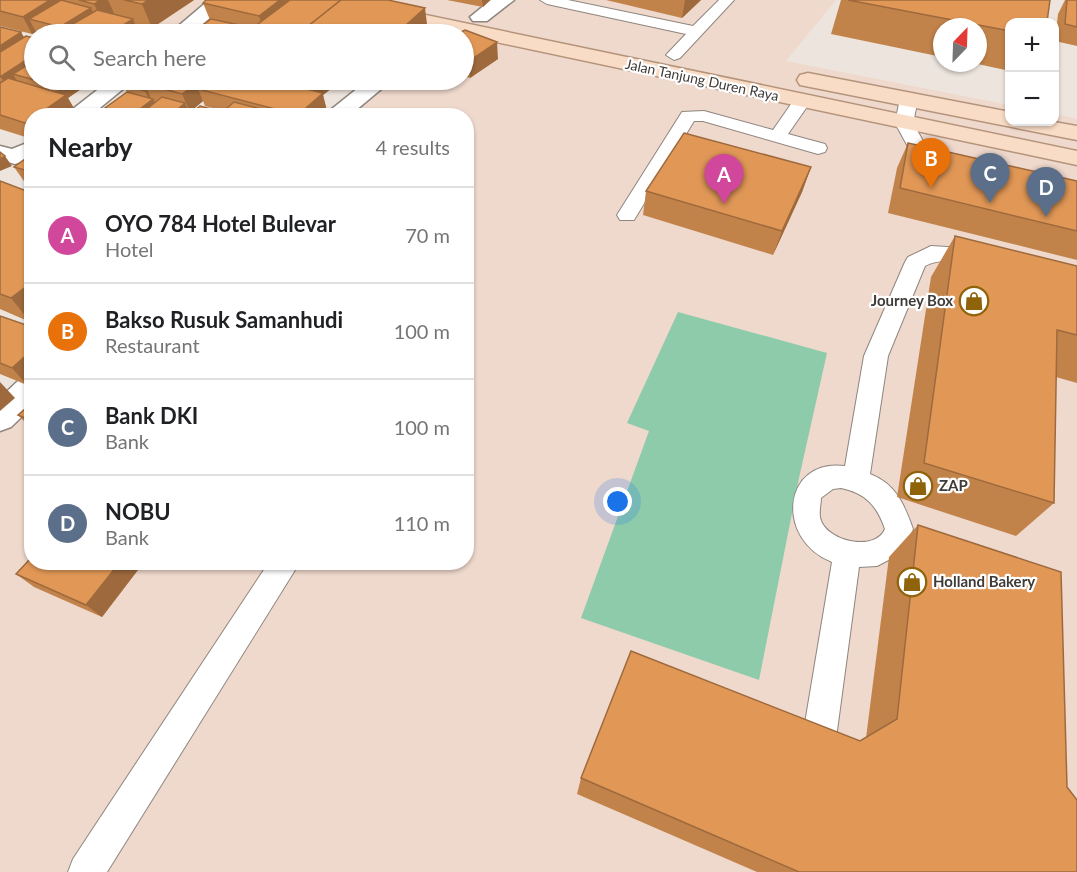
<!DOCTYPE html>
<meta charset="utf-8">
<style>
body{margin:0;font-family:Lato,sans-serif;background:#f2f2f2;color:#202124}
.controls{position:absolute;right:18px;top:18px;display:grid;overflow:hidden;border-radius:12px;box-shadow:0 2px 4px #0004}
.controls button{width:54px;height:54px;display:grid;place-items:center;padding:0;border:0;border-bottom:2px solid #e0e0e0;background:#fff;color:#202124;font:30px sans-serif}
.compass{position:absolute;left:933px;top:18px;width:54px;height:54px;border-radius:50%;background:#fff;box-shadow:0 2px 4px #0004;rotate:23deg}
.you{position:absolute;left:618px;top:502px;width:21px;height:21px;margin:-15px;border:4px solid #fff;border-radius:50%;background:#1a73e8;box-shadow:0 0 0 9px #1a73e833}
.badge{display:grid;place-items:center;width:39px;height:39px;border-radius:50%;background:#db2777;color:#fff;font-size:20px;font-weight:700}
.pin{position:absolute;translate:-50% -50px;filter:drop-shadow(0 2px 3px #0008)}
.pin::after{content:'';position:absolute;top:32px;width:21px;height:18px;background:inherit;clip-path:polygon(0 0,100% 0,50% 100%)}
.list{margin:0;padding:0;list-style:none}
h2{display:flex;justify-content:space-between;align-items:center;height:78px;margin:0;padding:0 24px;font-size:26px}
h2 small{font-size:20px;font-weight:400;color:#757577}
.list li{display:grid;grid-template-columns:39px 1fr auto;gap:18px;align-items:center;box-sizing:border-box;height:96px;padding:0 24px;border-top:2px solid #e0e0e0}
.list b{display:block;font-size:22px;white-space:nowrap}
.list p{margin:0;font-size:20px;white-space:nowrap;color:#757577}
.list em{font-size:20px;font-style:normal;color:#757577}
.icon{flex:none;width:33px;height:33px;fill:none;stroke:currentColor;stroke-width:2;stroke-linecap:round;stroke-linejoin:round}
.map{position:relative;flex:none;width:1077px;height:872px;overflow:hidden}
.search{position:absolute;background:#fff;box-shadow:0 2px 4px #0004;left:24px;top:24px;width:450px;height:66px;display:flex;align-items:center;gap:15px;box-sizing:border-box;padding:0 21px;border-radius:33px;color:#757577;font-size:22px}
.panel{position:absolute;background:#fff;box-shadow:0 2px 4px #0004;left:24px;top:108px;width:450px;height:462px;border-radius:24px}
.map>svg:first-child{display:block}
</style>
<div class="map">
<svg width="1077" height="872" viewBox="0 0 1077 872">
<rect width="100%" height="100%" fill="#ede5dd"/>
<polygon fill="#efd8cc" points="50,0 836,0 786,61 1009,105 1010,122 1054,122 1055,114 1077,119 1077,872 0,872 0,404 31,375 32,562 466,562 466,116 335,115 381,80 464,80 464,34 207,34"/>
<polygon fill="#8ecbab" points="678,312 827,353 799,478 759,680 581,618 649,431 627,423"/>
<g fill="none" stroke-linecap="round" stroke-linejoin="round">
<g stroke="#8e867f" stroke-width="2">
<g id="service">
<polygon points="540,0 568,0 693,26 719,0 734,0 680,58 674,60 666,55 686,34 547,4"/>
<path d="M909,94L918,99L913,123L928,150L949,158L951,162L949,166C938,169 918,163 912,154L895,123L900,99Z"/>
<polygon points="802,96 811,101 788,134 825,144 827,148 825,152 818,154 703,121 694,121 634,220 620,220 617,215 682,112 704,111 773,130 796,97"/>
<path d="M931,246L980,249L987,251L991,256L987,261C966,267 944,255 925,266L888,356L870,474C896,484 904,504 913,529L902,553L877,566L859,567L834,753L829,765L817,770L805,765L800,753L832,562C775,540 782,458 845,466L864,356L905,262L908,257ZM841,488C866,493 877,506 885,529C875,553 824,541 820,517C819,511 821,503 821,498L833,489Z"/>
<polygon points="269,562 300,562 107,872 68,872 73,859"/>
</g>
</g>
<g stroke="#8e867f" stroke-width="3">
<g id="minor">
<polygon points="209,0 231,0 191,34 169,34"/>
<polygon points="491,0 514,0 487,21 473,21 470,17"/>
<polygon points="110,80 134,80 90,116 64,116"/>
<polygon points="368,80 392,80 349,116 323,116"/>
<polygon points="32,141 32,158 15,164 0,160 0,146 12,149"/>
<polygon points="32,375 32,407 11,427 0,431 0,398 21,378"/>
</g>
</g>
<g stroke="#b5947c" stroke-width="3">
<g id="primary">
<polygon points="316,0 354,0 1077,151 1077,165 326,6"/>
<polygon points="808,73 1010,112 1010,122 1054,122 1077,126 1077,140 800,85 797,80 800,75"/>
</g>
</g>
<use href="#service" fill="#fff" fill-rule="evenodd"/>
<use href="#minor" fill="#fff" fill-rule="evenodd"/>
<use href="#primary" fill="#f9dcc6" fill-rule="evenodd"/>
</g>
<g fill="#c2834b">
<polygon points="0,0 194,0 152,28 135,24 139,34 37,34 36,32 32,34 0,26"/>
<polygon points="447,0 490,0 483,7"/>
<polygon points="606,0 701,0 682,18"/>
<polygon points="841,0 1050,0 1010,22 1010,71 973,63 978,63 978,27 942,27 942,57 831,34"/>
<polygon points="1065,0 1077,0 1077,46 1055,41 1058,14"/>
<polygon points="203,3 428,32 425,34 256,34 255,30 250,29 251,34 178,34 196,30 210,20"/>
<polygon points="0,27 34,80 94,80 68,98 76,112 32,116 32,139 0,129"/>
<polygon points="464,34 498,59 470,78 464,76"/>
<polygon points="130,80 330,80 332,88 323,95 327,111 322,116 188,116 222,112 223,111 205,106 203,101 190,112 188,111 189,113 185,116 98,116 108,112 105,108 127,92 123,85"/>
<polygon points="908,143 1077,181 1077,260 888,213 897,168"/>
<polygon points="32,154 32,186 26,184 14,167"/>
<polygon points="811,167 802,192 773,255 643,215 646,191"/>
<polygon points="0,181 32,193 32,321 30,322 0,309"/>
<polygon points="955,236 1077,266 1077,383 1056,377 1054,503 1016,536 897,497 931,277"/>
<polygon points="0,316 27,385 0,374"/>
<polygon points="32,403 32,429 18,415"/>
<polygon points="918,525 1067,787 1077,872 757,872 577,794 581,778 860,741 866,738 889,557"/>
<polygon points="32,562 144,562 102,617 34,587 16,574"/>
</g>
<g fill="#9e6a3d">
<polygon points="50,0 64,0 69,10 29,19 36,32 32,34 23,17"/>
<polygon points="100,0 108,0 114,13 102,20 94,4"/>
<polygon points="149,0 194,0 152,28 142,4"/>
<polygon points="280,0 301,0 263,29 259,16"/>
<polygon points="482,0 490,0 483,7"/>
<polygon points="685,0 701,0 682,18"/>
<polygon points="91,8 99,25 66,28 69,34 63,34 60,27"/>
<polygon points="425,8 428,32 425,34 396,34"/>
<polygon points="133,19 139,34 109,34"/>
<polygon points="249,27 251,34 240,34"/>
<polygon points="21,32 31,49 0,70 0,46"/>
<polygon points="497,42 498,59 470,78 469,61"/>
<polygon points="34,55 34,79 13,74 21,88 11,95 1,77"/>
<polygon points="60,80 94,80 68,98 76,112 71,116 36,116 60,99 52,85"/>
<polygon points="202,80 225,80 198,89 203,101 190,112 182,94"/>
<polygon points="317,80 330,80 332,88 323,95 327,111 322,116 298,116 316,99 312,84"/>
<polygon points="147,89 151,98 149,100 145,91"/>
<polygon points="153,99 158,108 148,116 132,115"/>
<polygon points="185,103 189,113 185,116 170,116"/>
<polygon points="32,118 32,133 25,123"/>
<polygon points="5,156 12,166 0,171 0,159"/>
<polygon points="811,167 802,192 773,255 782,231"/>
<polygon points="32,282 32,321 30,322 11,298"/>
<polygon points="32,350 32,380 27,385 12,368"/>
<polygon points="0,382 15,398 0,411"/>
<polygon points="120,562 144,562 102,617 86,605"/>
</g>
<g fill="#e19857" stroke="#9e6a3d" stroke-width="1.5">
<polygon points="0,0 50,0 23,17 0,11"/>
<polygon points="61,0 91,8 60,27 29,19"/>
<polygon points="79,0 100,0 94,4"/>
<polygon points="124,0 149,0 142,4"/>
<polygon points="206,0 280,0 259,16 203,3"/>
<polygon points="290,0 341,0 302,31 302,34 288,34 254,27"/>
<polygon points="341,0 388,0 425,8 396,34 317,34 302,31"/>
<polygon points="848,0 1050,0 1047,22 1010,22 1010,31"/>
<polygon points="1067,0 1077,0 1077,27 1065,24"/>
<polygon points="97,10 133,19 109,34 89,34 66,28"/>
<polygon points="211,19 249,27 240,34 216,34 196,30"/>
<polygon points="0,27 21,32 0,46"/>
<polygon points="188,28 216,34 178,34"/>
<polygon points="465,30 497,42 469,61 464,59 464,34 457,34"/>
<polygon points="26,36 34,38 34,55 0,77 0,52"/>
<polygon points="34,61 34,80 60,80 52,85 13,74"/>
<polygon points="8,78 66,95 36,116 32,116 32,118 25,123 0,115 0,83"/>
<polygon points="130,80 151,80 145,84 147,89 145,91 123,85"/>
<polygon points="151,80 202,80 182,94 145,84"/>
<polygon points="210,80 270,80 323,93 298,115 198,89"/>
<polygon points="293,80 317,80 312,84"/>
<polygon points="127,92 153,99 132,115 105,108"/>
<polygon points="162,97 185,103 170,116 138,116"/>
<polygon points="234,102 284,115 218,116"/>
<polygon points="200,106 222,112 218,116 188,116"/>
<polygon points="104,111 120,116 98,116"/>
<polygon points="684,133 811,167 782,231 646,191"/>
<polygon points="908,143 1077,181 1077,231 900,188"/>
<polygon points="0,152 5,156 0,159"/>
<polygon points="32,154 32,172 14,167"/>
<polygon points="0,181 32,193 32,282 11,298 0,294"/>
<polygon points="955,236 1077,266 1077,335 1057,330 1054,503 924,463"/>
<polygon points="0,316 32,327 32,350 12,368 0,363"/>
<polygon points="32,403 32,421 18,415"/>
<polygon points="918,525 1061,572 1067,787 1077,800 1077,872 799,872 581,778 631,651 860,741 897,719"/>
<polygon points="32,557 32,562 120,562 86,605 16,574"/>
</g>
<defs>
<g id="shop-ring" transform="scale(1.5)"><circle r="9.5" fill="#fff" stroke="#8f630a" stroke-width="1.5"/><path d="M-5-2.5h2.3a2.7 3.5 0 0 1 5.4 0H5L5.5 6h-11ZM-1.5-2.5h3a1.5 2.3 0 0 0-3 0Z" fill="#8f630a"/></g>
</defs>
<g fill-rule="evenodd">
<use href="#shop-ring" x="974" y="301"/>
<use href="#shop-ring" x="918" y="486"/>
<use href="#shop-ring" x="912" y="582"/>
</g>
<g text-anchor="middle" stroke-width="4.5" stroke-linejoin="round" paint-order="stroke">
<g font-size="14" fill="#3e3b38" stroke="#fff">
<text transform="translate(702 80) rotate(12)" y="5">Jalan Tanjung Duren Raya</text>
</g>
<g font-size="15" font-weight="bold" fill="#3e3b38" stroke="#fff" text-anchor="start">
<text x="953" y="306" text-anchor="end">Journey Box</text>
<text x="939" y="491">ZAP</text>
<text x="933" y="587">Holland Bakery</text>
</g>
</g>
</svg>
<div class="controls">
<button>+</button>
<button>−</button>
</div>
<svg class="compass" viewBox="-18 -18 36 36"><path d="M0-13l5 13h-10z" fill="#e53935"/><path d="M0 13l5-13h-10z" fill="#757577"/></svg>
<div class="you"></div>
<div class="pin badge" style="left:724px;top:204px;background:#d1479c">A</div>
<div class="pin badge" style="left:931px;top:188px;background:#e8710a">B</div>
<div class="pin badge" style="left:990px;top:203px;background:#5c6f8a">C</div>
<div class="pin badge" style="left:1046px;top:217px;background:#5c6f8a">D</div>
<div class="search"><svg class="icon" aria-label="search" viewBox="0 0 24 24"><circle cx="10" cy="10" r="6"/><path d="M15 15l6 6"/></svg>Search here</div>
<section class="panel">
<h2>Nearby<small>4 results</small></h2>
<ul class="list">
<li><span class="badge" style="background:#d1479c">A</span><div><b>OYO 784 Hotel Bulevar</b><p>Hotel</p></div><em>70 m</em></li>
<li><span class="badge" style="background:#e8710a">B</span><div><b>Bakso Rusuk Samanhudi</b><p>Restaurant</p></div><em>100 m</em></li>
<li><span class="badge" style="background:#5c6f8a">C</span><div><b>Bank DKI</b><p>Bank</p></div><em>100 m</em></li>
<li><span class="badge" style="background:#5c6f8a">D</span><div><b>NOBU</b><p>Bank</p></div><em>110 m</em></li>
</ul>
</section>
</div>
